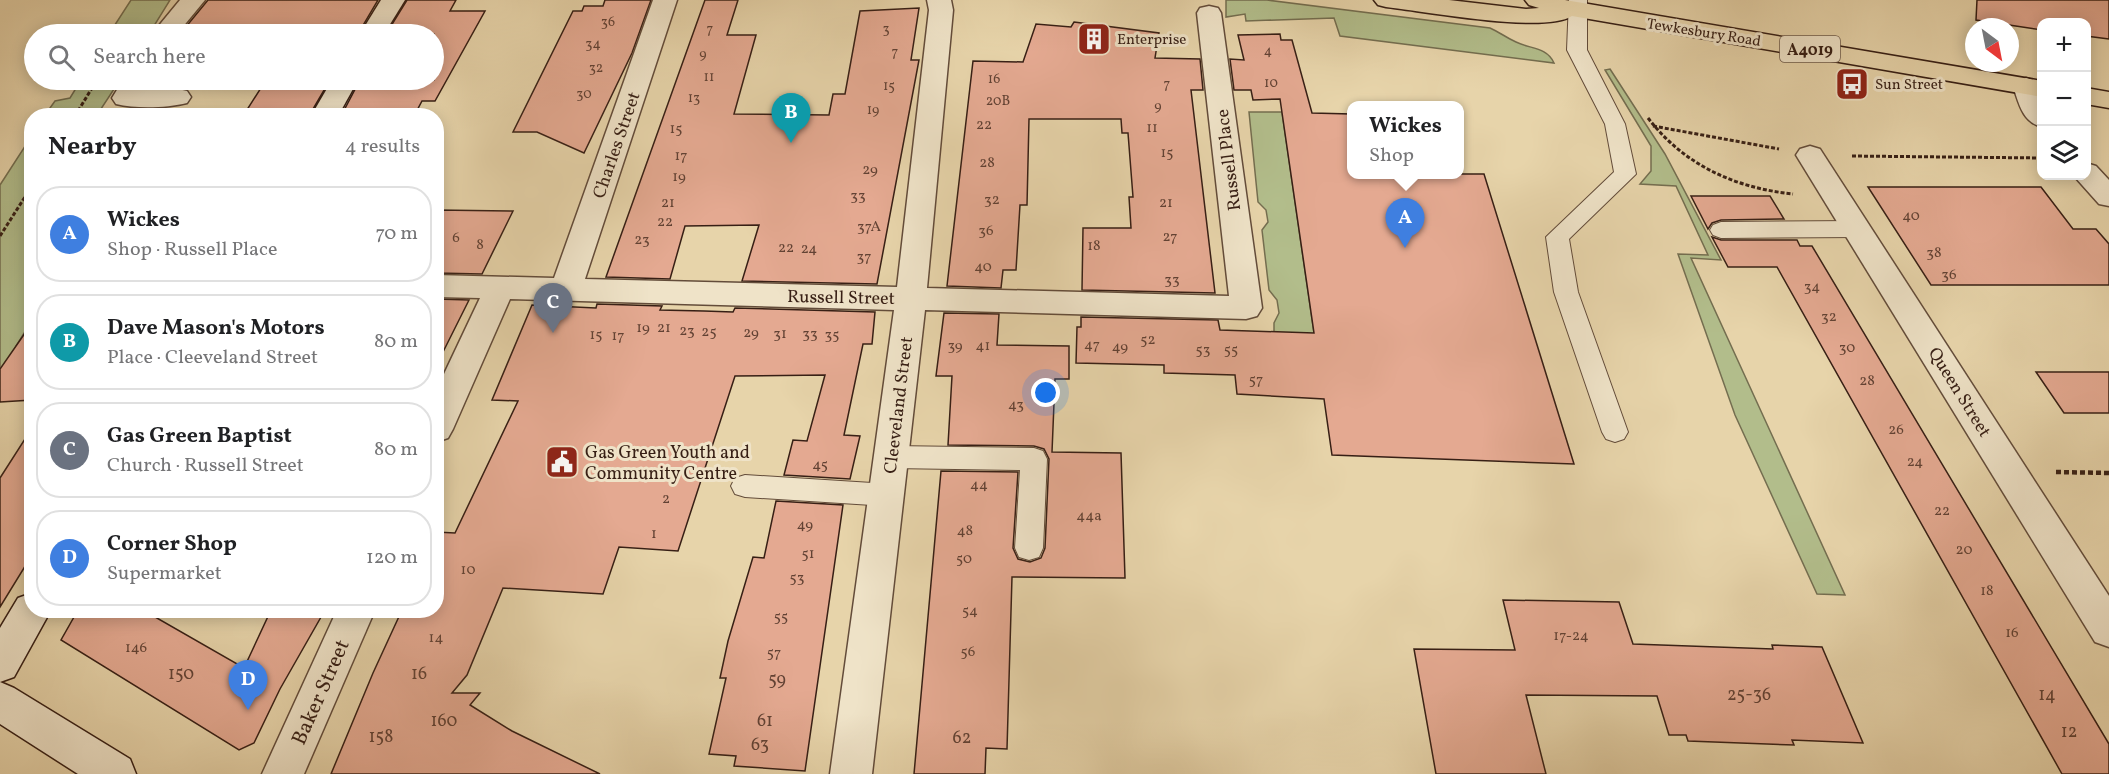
<!DOCTYPE html>
<meta charset="utf-8">
<style>
body{margin:0;font-family:Vollkorn,serif;background:#f2f2f2;color:#202124}
.controls{position:absolute;right:18px;top:18px;display:grid;overflow:hidden;border-radius:12px;box-shadow:0 3px 15px #0003}
.controls button{width:54px;height:54px;display:grid;place-items:center;padding:0;border:0;border-bottom:2px solid #e0e0e0;background:#fff;color:#202124;font:30px sans-serif}
.compass{position:absolute;left:1965px;top:18px;width:54px;height:54px;border-radius:50%;background:#fff;box-shadow:0 3px 15px #0003;rotate:148deg}
.you{position:absolute;left:1046px;top:393px;width:21px;height:21px;margin:-15px;border:4px solid #fff;border-radius:50%;background:#1a73e8;box-shadow:0 0 0 9px #1a73e833}
.badge{display:grid;place-items:center;width:39px;height:39px;border-radius:50%;background:#8f2418;color:#fff;font-size:20px;font-weight:700}
.pin{position:absolute;translate:-50% -50px;filter:drop-shadow(0 2px 3px #0008)}
.pin::after{content:'';position:absolute;top:32px;width:21px;height:18px;background:inherit;clip-path:polygon(0 0,100% 0,50% 100%)}
.popup{position:absolute;left:1347px;top:101px;width:117px;height:78px;box-sizing:border-box;display:grid;place-content:center;border-radius:12px;background:#fff;filter:drop-shadow(0 2px 4px #0005);font-size:20px;white-space:nowrap;color:#757577}
.popup b{font-size:22px;color:#202124}
.popup::after{content:'';position:absolute;left:50%;top:100%;margin-left:-12px;border:12px solid transparent;border-top-color:#fff}
.list{margin:0;padding:0;list-style:none}
h2{display:flex;justify-content:space-between;align-items:center;height:78px;margin:0;padding:0 24px;font-size:26px}
h2 small{font-size:20px;font-weight:400;color:#757577}
.list li{display:grid;grid-template-columns:39px 1fr auto;gap:18px;align-items:center;box-sizing:border-box;height:96px;margin:0 12px 12px;padding:0 12px;border:2px solid #e0e0e0;border-radius:24px}
.list b{display:block;font-size:22px;white-space:nowrap}
.list p{margin:0;font-size:20px;white-space:nowrap;color:#757577}
.list em{font-size:20px;font-style:normal;color:#757577}
.icon{flex:none;width:33px;height:33px;fill:none;stroke:currentColor;stroke-width:2;stroke-linecap:round;stroke-linejoin:round}
.map{position:relative;flex:none;width:2109px;height:774px;overflow:hidden}
.search{position:absolute;background:#fff;box-shadow:0 3px 15px #0003;left:24px;top:24px;width:420px;height:66px;display:flex;align-items:center;gap:15px;box-sizing:border-box;padding:0 21px;border-radius:33px;color:#757577;font-size:22px}
.panel{position:absolute;background:#fff;box-shadow:0 3px 15px #0003;left:24px;top:108px;width:420px;height:510px;border-radius:24px}
.map>svg:first-child{display:block}
</style>
<div class="map">
<svg width="2109" height="774" viewBox="0 0 2109 774">
<rect width="100%" height="100%" fill="#e7d4aa"/>
<filter id="stains"><feTurbulence type="fractalNoise" baseFrequency=".00333" numOctaves="4"/><feColorMatrix values="0 0 0 0 .2 0 0 0 0 .09 0 0 0 0 .02 0 0 0 .5 -.17"/></filter>
<radialGradient id="worn" r=".72"><stop offset=".6" stop-color="#630" stop-opacity="0"/><stop offset="1" stop-color="#630" stop-opacity=".3"/></radialGradient>
<g fill="#b2bd8b" stroke="#746e50" stroke-width="1.5">
<polygon points="131,0 170,0 149,34 109,34"/>
<path d="M1226,0H1267L1490,28C1499,32 1507,38 1516,42C1530,49 1547,47 1554,63L1340,36L1334,18L1246,21L1245,14L1226,17Z"/>
<polygon points="1610,69 1665,154 1721,260 1691,258 1845,595 1817,594 1735,415 1678,254 1708,255 1676,186 1640,184 1651,171 1651,146 1605,70"/>
<polygon points="81,80 120,80 97,115 45,115 55,101 70,98"/>
<polygon points="1249,112 1282,112 1315,340 1274,339 1274,323 1279,313 1277,300 1269,290 1262,230 1268,222 1266,210 1258,202"/>
<polygon points="31,137 31,322 16,346 0,380 0,185"/>
</g>
<g fill="#e4a991" stroke="#371f15" stroke-width="1.5">
<polygon points="208,0 378,0 358,34 180,34"/>
<polygon points="407,0 456,0 450,11 485,11 435,101 422,101 414,116 341,116 360,80 434,80 434,34 386,34"/>
<polygon points="605,0 651,0 632,53 584,153 537,132 513,132 573,11 582,11 584,6 603,6"/>
<polygon points="705,0 738,0 727,35 756,35 734,114 829,115 833,94 845,94 860,11 919,8 911,60 919,60 877,284 742,281 759,225 685,226 670,279 606,277"/>
<polygon points="1977,0 2109,0 2109,39 2086,36 2086,22 2042,22 2042,30 1976,20"/>
<polygon points="1074,22 1159,33 1155,58 1200,59 1203,90 1191,90 1215,293 1082,290 1083,228 1131,228 1129,197 1133,197 1128,133 1122,133 1121,119 1029,119 1027,205 1020,205 1016,270 1003,270 1001,288 947,286 973,61 1023,62 1036,24 1071,27"/>
<polygon points="1280,34 1281,40 1292,40 1312,113 1351,114 1351,174 1484,174 1574,464 1332,455 1324,399 1237,394 1235,375 1164,373 1164,365 1076,363 1077,327 1081,327 1081,317 1218,320 1220,330 1314,333 1280,99 1253,100 1251,90 1234,90 1230,59 1244,60 1238,35"/>
<polygon points="266,80 330,80 309,116 243,116"/>
<polygon points="1868,187 2041,187 2073,229 2096,229 2109,244 2109,285 1931,285"/>
<polygon points="1691,196 1770,196 1784,219 1721,220 1712,223 1708,229"/>
<polygon points="436,210 513,211 482,274 436,273"/>
<polygon points="1712,237 1721,240 1797,240 1800,246 1812,246 2109,744 2109,774 2062,774 1777,267 1728,267"/>
<polygon points="436,299 469,300 436,366"/>
<polygon points="597,304 662,306 660,310 704,311 733,312 735,308 875,312 872,344 863,344 844,435 860,436 850,479 784,475 793,440 807,441 825,375 735,376 678,551 619,547 603,594 503,588 467,675 452,693 480,693 470,705 512,731 600,774 331,774 373,673 402,610 436,610 436,532 455,533 518,401 492,400 532,305 596,308"/>
<polygon points="944,313 999,314 997,345 1069,346 1069,379 1055,379 1052,452 1121,453 1125,578 1012,577 1007,749 986,748 985,774 914,774 941,471 1018,472 1013,548 1018,559 1030,562 1041,558 1045,548 1049,459 1044,449 1034,446 948,445 952,376 936,376"/>
<polygon points="32,323 32,400 0,402 0,369"/>
<polygon points="2036,372 2109,372 2109,413 2064,413"/>
<polygon points="32,428 32,555 0,607 0,478"/>
<polygon points="776,501 843,505 805,771 734,766 736,756 709,754 726,678 720,678 728,641 753,557 764,558"/>
<polygon points="1503,600 1619,602 1633,644 1773,649 1772,645 1822,647 1863,743 1792,740 1794,745 1688,741 1686,735 1669,735 1657,696 1526,695 1546,774 1436,774 1414,649 1515,650"/>
<polygon points="78,610 143,610 244,668 271,610 325,610 280,689 254,743 239,750 61,640"/>
</g>
<g fill="none" stroke-linecap="round" stroke-linejoin="round">
<g stroke="#634c3a" stroke-width="2">
<g id="lane">
<polygon points="1569,0 1587,0 1587,50 1625,124 1636,174 1569,239 1578,292 1628,432 1624,439 1615,442 1606,439 1602,432 1554,292 1546,237 1614,172 1605,124 1567,50"/>
<polygon points="1858,221 1866,224 1869,229 1866,234 1858,237 1721,238 1713,235 1710,230 1713,225 1721,222"/>
<polygon points="892,446 1034,448 1043,451 1047,459 1043,548 1039,557 1029,560 1019,557 1015,548 1020,470 892,468 883,465 879,457 883,449"/>
<polygon points="745,475 888,484 898,487 902,495 898,503 888,506 745,497 735,494 731,486 735,478"/>
</g>
</g>
<g stroke="#634c3a" stroke-width="3">
<g id="street">
<polygon points="180,0 205,0 177,34 152,34"/>
<polygon points="653,0 677,0 585,279 897,287 929,10 927,0 951,0 953,10 927,288 1229,296 1197,13 1200,8 1209,6 1218,8 1221,13 1262,308 1257,316 1246,319 925,310 872,774 830,774 894,310 510,299 453,429 448,438 436,442 436,391 480,298 436,297 436,275 554,278"/>
<path d="M2026,78L2035,81L2042,93V127C2022,122 2019,103 2013,86L2017,81Z"/>
<path d="M123,80H149L143,90L178,89L187,91L191,97L187,103C167,108 136,109 116,104L112,98Z"/>
<polygon points="1810,146 1820,149 2109,596 2109,647 2095,642 1796,155 1800,149"/>
<polygon points="2086,163 2096,166 2109,180 2109,206 2099,204 2074,176 2086,176"/>
<polygon points="337,610 375,610 304,774 262,774"/>
</g>
</g>
<g stroke="#371f15" stroke-width="3">
<g id="secondary">
<polygon points="381,0 405,0 384,34 360,34"/>
<polygon points="332,80 358,80 338,116 311,116"/>
<polygon points="32,593 32,610 51,610 14,677 0,682 14,688 130,759 136,774 78,774 0,724 0,628 18,598"/>
</g>
</g>
<g stroke="#371f15" stroke-width="3">
<g id="highway">
<path d="M1374,0H1449L1526,9L1539,8L1529,5L1525,0H1565L2042,81V97L1572,16C1544,34 1423,11 1386,7L1378,5Z"/>
<polygon points="2086,88 2109,92 2109,108 2086,104"/>
</g>
</g>
<g stroke="#371f15" stroke-width="3" stroke-dasharray="4 2" stroke-linecap="butt">
<polyline points="126,34 131,26"/>
<polyline points="75,116 92,88"/>
<path d="M1648,118C1684,165 1735,188 1793,194"/>
<polyline points="1653,126 1779,149"/>
<polyline points="1852,156 2042,158"/>
<polyline points="0,236 32,186"/>
</g>
<polyline stroke="#371f15" stroke-width="4.5" stroke-dasharray="5 3" stroke-linecap="butt" points="2056,472 2109,473"/>
<use href="#lane" fill="#efe3c8" fill-rule="evenodd"/>
<use href="#street" fill="#efe3c8" fill-rule="evenodd"/>
<use href="#secondary" fill="#efe3c8" fill-rule="evenodd"/>
<use href="#highway" fill="#e7d4aa" fill-rule="evenodd"/>
</g>
<defs>
<g id="building-square" transform="scale(1.725)"><rect x="-9" y="-9" width="18" height="18" rx="4" fill="#8f2418" stroke="#efe3c8"/><path d="M-4-6H4V6H1V3H-1V6H-4ZM-2.5-4.3h1.7v1.8h-1.7ZM.8-4.3h1.7v1.8H.8ZM-2.5-1h1.7V.8h-1.7ZM.8-1h1.7V.8H.8Z" fill="#fff"/></g>
<g id="bus-square" transform="scale(1.725)"><rect x="-9" y="-9" width="18" height="18" rx="4" fill="#8f2418" stroke="#efe3c8"/><path d="M-5-6H5V4H4V6H2V4H-2V6H-4V4H-5ZM-3.5-4V0h7V-4ZM-3.5 1.2v1.5H-2V1.2ZM2 1.2v1.5H3.5V1.2Z" fill="#fff"/></g>
<g id="civic-square" transform="scale(1.725)"><rect x="-9" y="-9" width="18" height="18" rx="4" fill="#8f2418" stroke="#efe3c8"/><path d="M-.6-6.5H3V-4.5H.6V-3L4-1V1h2V6H-6V1h2V-1L-.6-3ZM-1.2 2.5V6h2.4V2.5Z" fill="#fff"/></g>
</defs>
<g fill-rule="evenodd">
<use href="#building-square" x="1094" y="39"/>
<use href="#bus-square" x="1852" y="84"/>
<use href="#civic-square" x="562" y="462"/>
</g>
<g text-anchor="middle" stroke-width="6" stroke-linejoin="round" paint-order="stroke">
<g font-size="14" fill="#624234">
<text x="608" y="26">36</text>
<text x="710" y="33">7</text>
<text x="886" y="33">3</text>
<text x="593" y="48">34</text>
<text x="1268" y="55">4</text>
<text x="895" y="56">7</text>
<text x="703" y="58">9</text>
<text x="596" y="72">32</text>
<text x="709" y="81">11</text>
<text x="994" y="83">16</text>
<text x="1271" y="87">10</text>
<text x="1167" y="88">7</text>
<text x="889" y="90">15</text>
<text x="584" y="98">30</text>
<text x="694" y="102">13</text>
<text x="998" y="105">20B</text>
<text x="1158" y="110">9</text>
<text x="873" y="114">19</text>
</g>
<g font-size="15" fill="#371f15" stroke="#efe3c8">
<text transform="translate(1704 32) rotate(9)" y="5">Tewkesbury Road</text>
</g>
<g font-size="15" fill="#371f15" stroke="#efe3c8" text-anchor="start">
<text x="1117" y="44">Enterprise</text>
<text x="1875" y="89">Sun Street</text>
</g>
<g font-size="15" fill="#624234">
<text x="984" y="129">22</text>
<text x="1152" y="132">11</text>
<text x="676" y="133">15</text>
<text x="1167" y="157">15</text>
<text x="681" y="160">17</text>
<text x="987" y="167">28</text>
<text x="870" y="174">29</text>
<text x="679" y="181">19</text>
<text x="858" y="200">33</text>
<text x="992" y="204">32</text>
<text x="668" y="207">21</text>
<text x="1166" y="207">21</text>
<text x="1911" y="220">40</text>
<text x="665" y="226">22</text>
<text x="869" y="231">37A</text>
<text x="986" y="235">36</text>
<text x="1170" y="241">27</text>
<text x="456" y="242">6</text>
<text x="642" y="244">23</text>
<text x="480" y="249">8</text>
<text x="1094" y="250">18</text>
<text x="786" y="252">22</text>
<text x="809" y="253">24</text>
<text x="1934" y="257">38</text>
<text x="864" y="261">37</text>
<text x="983" y="271">40</text>
<text x="1949" y="279">36</text>
<text x="1172" y="284">33</text>
<text x="1812" y="291">34</text>
<text x="1829" y="321">32</text>
<text x="643" y="332">19</text>
<text x="664" y="332">21</text>
<text x="687" y="335">23</text>
<text x="709" y="336">25</text>
<text x="751" y="337">29</text>
<text x="780" y="338">31</text>
<text x="810" y="338">33</text>
<text x="596" y="339">15</text>
<text x="832" y="339">35</text>
<text x="618" y="340">17</text>
<text x="1148" y="344">52</text>
<text x="1092" y="349">47</text>
<text x="955" y="350">39</text>
<text x="983" y="350">41</text>
<text x="1120" y="351">49</text>
<text x="1847" y="352">30</text>
<text x="1203" y="354">53</text>
<text x="1231" y="354">55</text>
<text x="1256" y="384">57</text>
<text x="1867" y="385">28</text>
<text x="1016" y="409">43</text>
<text x="1896" y="434">26</text>
<text x="1915" y="466">24</text>
<text x="820" y="469">45</text>
<text x="979" y="489">44</text>
<text x="666" y="503">2</text>
<text x="1942" y="515">22</text>
<text x="1089" y="520">44a</text>
<text x="805" y="529">49</text>
<text x="965" y="535">48</text>
<text x="654" y="538">1</text>
<text x="1964" y="554">20</text>
<text x="808" y="558">51</text>
<text x="964" y="563">50</text>
<text x="468" y="574">10</text>
<text x="797" y="582">53</text>
<text x="1987" y="595">18</text>
<text x="970" y="615">54</text>
<text x="781" y="621">55</text>
<text x="2012" y="637">16</text>
<text x="1571" y="640">17-24</text>
<text x="436" y="642">14</text>
<text x="136" y="652">146</text>
<text x="968" y="656">56</text>
<text x="774" y="657">57</text>
</g>
<rect fill="#efe3c8" stroke="#6e5a4b" stroke-width="1.5" x="1780" y="36" width="60" height="26" rx="4.5"/>
<g font-size="16" font-weight="bold" fill="#371f15">
<text x="1810" y="55">A4019</text>
</g>
<g font-size="18" fill="#371f15" stroke="#efe3c8">
<text transform="translate(616 145) rotate(-71)" y="6">Charles Street</text>
<text transform="translate(1228 160) rotate(-97)" y="6">Russell Place</text>
<text transform="translate(841 297) rotate(1)" y="6">Russell Street</text>
<text transform="translate(1960 392) rotate(58)" y="6">Queen Street</text>
<text transform="translate(898 405) rotate(-83)" y="6">Cleeveland Street</text>
</g>
<g font-size="18" fill="#371f15" stroke="#efe3c8" text-anchor="start">
<text x="585" y="458">Gas Green Youth and<tspan x="585" dy="21">Community Centre</tspan></text>
</g>
<g font-size="18" fill="#624234">
<text x="181" y="679">150</text>
<text x="419" y="679">16</text>
<text x="777" y="685">59</text>
<text x="1749" y="700">25-36</text>
<text x="2047" y="700">14</text>
<text x="444" y="726">160</text>
<text x="765" y="726">61</text>
<text x="2069" y="737">12</text>
<text x="381" y="742">158</text>
<text x="962" y="743">62</text>
<text x="760" y="750">63</text>
</g>
<g font-size="21" fill="#371f15" stroke="#efe3c8">
<text transform="translate(320 692) rotate(-66)" y="7">Baker Street</text>
</g>
</g>
<rect width="100%" height="100%" filter="url(#stains)"/>
<rect width="100%" height="100%" fill="url(#worn)"/>
</svg>
<div class="controls">
<button>+</button>
<button>−</button>
<button><svg class="icon" aria-label="layers" viewBox="0 0 24 24"><path d="M12 4l9 5-9 5-9-5zM3 14l9 5 9-5"/></svg></button>
</div>
<svg class="compass" viewBox="-18 -18 36 36"><path d="M0-13l5 13h-10z" fill="#e53935"/><path d="M0 13l5-13h-10z" fill="#757577"/></svg>
<div class="you"></div>
<div class="pin badge" style="left:1405px;top:248px;background:#3f7fe0">A</div>
<div class="popup"><b>Wickes</b>Shop</div>
<div class="pin badge" style="left:791px;top:143px;background:#0f9aa8">B</div>
<div class="pin badge" style="left:553px;top:333px;background:#6b7280">C</div>
<div class="pin badge" style="left:248px;top:710px;background:#3f7fe0">D</div>
<div class="search"><svg class="icon" aria-label="search" viewBox="0 0 24 24"><circle cx="10" cy="10" r="6"/><path d="M15 15l6 6"/></svg>Search here</div>
<section class="panel">
<h2>Nearby<small>4 results</small></h2>
<ul class="list">
<li><span class="badge" style="background:#3f7fe0">A</span><div><b>Wickes</b><p>Shop · Russell Place</p></div><em>70 m</em></li>
<li><span class="badge" style="background:#0f9aa8">B</span><div><b>Dave Mason's Motors</b><p>Place · Cleeveland Street</p></div><em>80 m</em></li>
<li><span class="badge" style="background:#6b7280">C</span><div><b>Gas Green Baptist</b><p>Church · Russell Street</p></div><em>80 m</em></li>
<li><span class="badge" style="background:#3f7fe0">D</span><div><b>Corner Shop</b><p>Supermarket</p></div><em>120 m</em></li>
</ul>
</section>
</div>
